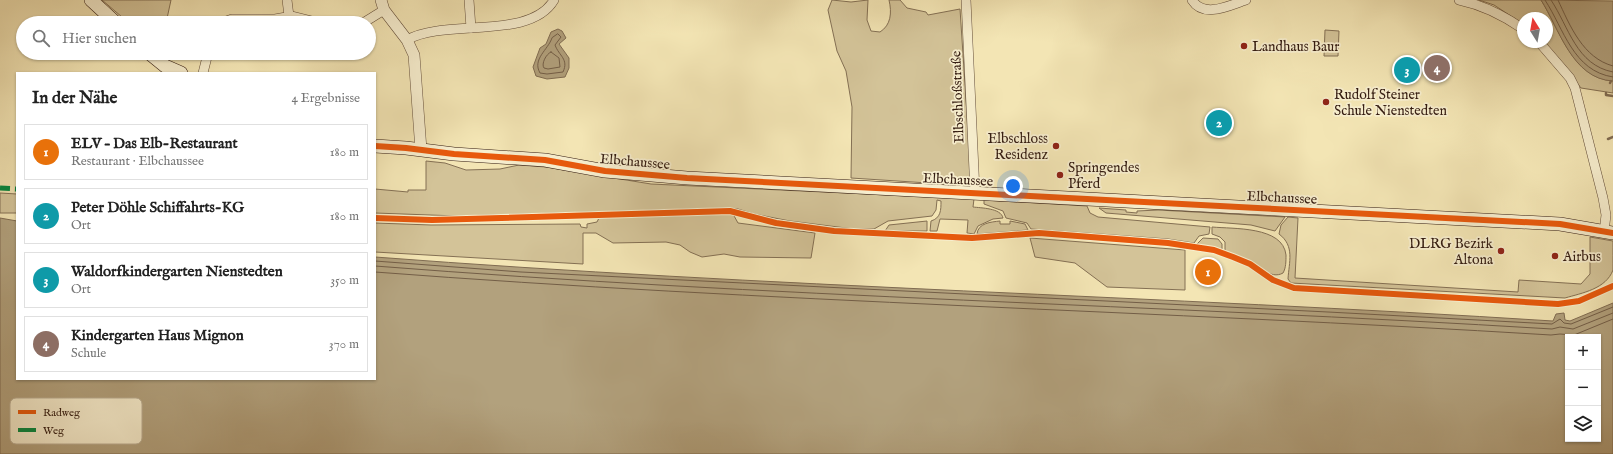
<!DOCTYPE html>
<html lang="de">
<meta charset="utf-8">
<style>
body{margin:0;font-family:"IM FELL English",serif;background:#f2f2f2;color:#222}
.controls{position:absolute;right:12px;bottom:12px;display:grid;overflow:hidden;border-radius:0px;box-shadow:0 1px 3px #0004}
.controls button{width:36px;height:36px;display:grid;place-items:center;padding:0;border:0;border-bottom:1px solid #e0e0e0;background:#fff;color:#222;font:20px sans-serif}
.compass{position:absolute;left:1517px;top:12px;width:36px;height:36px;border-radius:50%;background:#fff;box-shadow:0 1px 3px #0004;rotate:349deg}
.you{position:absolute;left:1013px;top:186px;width:14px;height:14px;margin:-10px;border:3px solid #fff;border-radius:50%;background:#1a73e8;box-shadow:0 0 0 6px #1a73e833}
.badge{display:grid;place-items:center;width:26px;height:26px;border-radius:50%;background:#2563eb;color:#fff;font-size:13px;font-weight:700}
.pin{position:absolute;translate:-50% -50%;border:2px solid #fff;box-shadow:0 1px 4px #0006}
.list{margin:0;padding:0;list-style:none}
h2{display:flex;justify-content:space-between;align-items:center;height:52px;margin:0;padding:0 16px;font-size:17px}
h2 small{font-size:13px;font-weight:400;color:#767676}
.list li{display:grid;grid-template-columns:26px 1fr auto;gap:12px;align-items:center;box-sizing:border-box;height:56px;margin:0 8px 8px;padding:0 8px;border:1px solid #e0e0e0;border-radius:0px}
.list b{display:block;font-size:15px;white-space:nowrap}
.list p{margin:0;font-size:13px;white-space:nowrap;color:#767676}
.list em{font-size:13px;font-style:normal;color:#767676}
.icon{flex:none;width:22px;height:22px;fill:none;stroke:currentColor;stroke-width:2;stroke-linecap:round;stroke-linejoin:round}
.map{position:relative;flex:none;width:1613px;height:454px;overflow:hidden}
.search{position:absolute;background:#fff;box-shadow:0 1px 3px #0004;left:16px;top:16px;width:360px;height:44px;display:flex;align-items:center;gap:10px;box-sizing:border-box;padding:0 14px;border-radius:22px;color:#767676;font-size:15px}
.panel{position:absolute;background:#fff;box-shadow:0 1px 3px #0004;left:16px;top:72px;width:360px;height:308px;border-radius:0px}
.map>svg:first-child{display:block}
</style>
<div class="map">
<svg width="1613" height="454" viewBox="0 0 1613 454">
<rect width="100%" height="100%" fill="#f3e5b4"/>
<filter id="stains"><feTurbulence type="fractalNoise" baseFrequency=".005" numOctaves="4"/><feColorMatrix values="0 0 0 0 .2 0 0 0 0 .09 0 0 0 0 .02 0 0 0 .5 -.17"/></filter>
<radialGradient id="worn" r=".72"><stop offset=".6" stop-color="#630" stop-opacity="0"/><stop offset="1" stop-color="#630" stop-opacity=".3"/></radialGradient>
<g fill="#d3c398" stroke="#847054">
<polygon points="102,0 171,0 166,23 129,23"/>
<path d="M832,0L851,2L868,0L867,20L871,31L880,32C891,25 892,13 889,0H900L907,8L926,12L928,15L960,9L971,176L969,181L959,185L851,178L852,107L846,71L837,51L828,10Z"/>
<path d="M1479,0H1541C1559,28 1572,78 1613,81V93L1581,88L1544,42H1547V18H1523V24L1494,5Z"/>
<polygon points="1325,30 1339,31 1338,56 1324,56"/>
<path d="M426,161L445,163L466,170L500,169L519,165L546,167L651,184L974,199L973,207C981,208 1001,208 1003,218L993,219L978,226L974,234L967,233L968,220L940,219L937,231H930L931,221C941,218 941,210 941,201L937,200L936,210L932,216L888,221L874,229H854L790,221L754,214L738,209L727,208L458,216L375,213V189L408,192V190H426Z"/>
<polygon points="0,193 17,194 17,213 0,213"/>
<polygon points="984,200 1087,206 1090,213 1098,217 1210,227 1209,234 1199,236 1194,243 1168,239 1031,229 1027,223 1006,218 1003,211 984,204"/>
<polygon points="1099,208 1126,210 1126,212 1137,213 1137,211 1158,210 1285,217 1275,231 1251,225 1106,213"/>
<polygon points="733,214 738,223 815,233 811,258 740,257 724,254 702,257 690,252 680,245 666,242 613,243 596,233 583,233 583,264 375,252 375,223 431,225 580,224 581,227 587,228 587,224 597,222 599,218"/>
<path d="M1288,217L1298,218L1295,278L1518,292L1519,280L1581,284L1590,274V237L1613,241C1613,249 1613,262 1613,270C1606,289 1582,293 1565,298L1291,283L1288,279C1289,262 1295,246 1279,234L1281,225Z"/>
<polygon points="927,221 927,231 885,231 889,225"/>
<path d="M1000,221V224H1010V221L1025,224L1028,230L977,234C978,223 991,222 1000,221Z"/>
<path d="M1212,227C1233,229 1283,226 1286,255C1286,261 1286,268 1283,273C1271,280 1256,265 1246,260C1239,257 1232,254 1225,251V242L1220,237L1212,234Z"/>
<polygon points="1030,238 1185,250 1185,290 1107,287 1075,263 1035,257"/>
<polygon points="1203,238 1218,239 1222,244 1222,250 1197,244"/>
</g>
<g fill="#b2a17d" stroke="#806c52" fill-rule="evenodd">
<path d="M1541,0L1613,1V81C1572,79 1559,28 1541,0Z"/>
<polygon points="558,29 562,31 566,38 559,44 569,58 569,68 565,77 547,79 536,76 533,67 540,48 546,44 551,32"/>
<path d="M0,218L17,221V379H375V257C767,287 1160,296 1553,321L1556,314L1564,313L1565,320L1570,321L1613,303V454H0ZM1568,337H1598V439H1568Z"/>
</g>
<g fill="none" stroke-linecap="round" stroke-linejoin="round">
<g stroke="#735e47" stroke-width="1">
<path d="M1545,0C1564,29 1573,71 1613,77"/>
<path d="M1551,0C1569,27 1576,65 1613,72"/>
<path d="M1558,0C1570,26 1583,58 1613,66"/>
<path d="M558,34L561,37L555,45C559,56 569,59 563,72L547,74L540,73C532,59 548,50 552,38Z"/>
<path d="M551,52L559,58L560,67L548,69L544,68C541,64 546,54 551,52Z"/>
<polyline points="375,261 521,272 1328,312 1552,324 1560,319 1564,323 1571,324 1613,307"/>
<path d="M375,266C767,297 1160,305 1552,329L1560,327L1573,329L1613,313"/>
<path d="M375,272C767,302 1159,311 1551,335L1560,334L1574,335L1613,319"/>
</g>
<g stroke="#806c52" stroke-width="2.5">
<polyline points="1610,83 1611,81"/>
<polyline points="1606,93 1606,95 1613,96"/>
<polyline points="1608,139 1613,137"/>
</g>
<g stroke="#644e3a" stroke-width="10">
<g id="minor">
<polyline points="287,0 289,16"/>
<polyline points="469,0 471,28"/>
<polyline points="966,0 975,192"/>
<path d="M1192,0C1204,19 1230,5 1246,0"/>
<path d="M1459,0C1483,5 1503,15 1523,29"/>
<polyline points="221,23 232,19 275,19 292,16 320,23"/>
<polyline points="363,23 384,10"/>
<path d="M407,40C445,18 530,41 554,0"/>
<polyline points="1539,42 1570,78 1575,88 1603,198 1606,215 1604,232"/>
<polyline points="203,73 208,53"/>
</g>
</g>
<g stroke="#644e3a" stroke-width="12">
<polyline id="tertiary" points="381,0 384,10 407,40 414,55 421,150"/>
</g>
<g stroke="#341c11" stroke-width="14">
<g id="secondary">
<polyline points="91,0 116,23"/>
<polyline points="149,53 165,66 181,73"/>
<polyline points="375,146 406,148 454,154 545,160 605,171 687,178 1560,224 1613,233"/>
</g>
</g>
<use href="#minor" stroke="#f7eece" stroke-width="9"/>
<use href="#tertiary" stroke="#f7eece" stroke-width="11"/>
<use href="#secondary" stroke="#f7eece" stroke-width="13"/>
<polyline stroke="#00873e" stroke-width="5" stroke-dasharray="10 5" stroke-linecap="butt" points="0,188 17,189"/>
<g stroke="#f7eece" stroke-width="8">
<g id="cycleway">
<polyline points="375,146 406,148 454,154 545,160 605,171 687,178 1560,224 1613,233"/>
<polyline points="375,218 432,220 730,211 776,223 834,231 972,238 1039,233 1168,243 1214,250 1233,257 1250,264 1273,280 1294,288 1558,304 1579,301 1613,286"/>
</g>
</g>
<use href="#cycleway" stroke="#e8590c" stroke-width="6"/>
</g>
<g fill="#8f2418" stroke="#f7eece" stroke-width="1.5">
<circle cx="1244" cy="46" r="4"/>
<circle cx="1326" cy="102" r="4"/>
<circle cx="1056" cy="146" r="4"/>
<circle cx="1060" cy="175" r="4"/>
<circle cx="1501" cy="251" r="4"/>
<circle cx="1555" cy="256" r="4"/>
</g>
<g text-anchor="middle" stroke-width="3.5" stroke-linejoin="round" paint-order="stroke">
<g font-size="14" fill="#341c11" stroke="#f7eece" text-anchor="start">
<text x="1252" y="51">Landhaus Baur</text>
<text x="1334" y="99">Rudolf Steiner<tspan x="1334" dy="16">Schule Nienstedten</tspan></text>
<text x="1048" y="143" text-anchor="end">Elbschloss<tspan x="1048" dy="16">Residenz</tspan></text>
<text x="1068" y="172">Springendes<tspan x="1068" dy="16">Pferd</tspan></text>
<text x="1493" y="248" text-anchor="end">DLRG Bezirk<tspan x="1493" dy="16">Altona</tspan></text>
<text x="1563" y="261">Airbus</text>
</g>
<g font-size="14" fill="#341c11" stroke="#f7eece">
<text transform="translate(957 97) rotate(-92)" y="5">Elbschloßstraße</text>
<text transform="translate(635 161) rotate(5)" y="5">Elbchaussee</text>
<text transform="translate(958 179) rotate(3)" y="5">Elbchaussee</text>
<text transform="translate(1282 197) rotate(3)" y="5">Elbchaussee</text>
</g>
</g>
<rect x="10" y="398" width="132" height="46" rx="6" fill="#f7eece" stroke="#bcaf95" stroke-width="1"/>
<rect x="18" y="410" width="18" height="4" fill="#e8590c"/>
<rect x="18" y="428" width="18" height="4" fill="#00873e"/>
<g font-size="11" fill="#341c11">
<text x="43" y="416">Radweg</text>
<text x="43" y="434">Weg</text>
</g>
<rect width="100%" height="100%" filter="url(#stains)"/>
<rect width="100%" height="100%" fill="url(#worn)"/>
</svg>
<div class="controls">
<button>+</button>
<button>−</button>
<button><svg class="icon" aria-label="layers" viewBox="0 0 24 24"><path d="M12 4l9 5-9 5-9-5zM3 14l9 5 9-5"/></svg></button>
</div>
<svg class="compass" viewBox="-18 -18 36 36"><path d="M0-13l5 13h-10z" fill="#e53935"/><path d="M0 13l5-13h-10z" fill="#767676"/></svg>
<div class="you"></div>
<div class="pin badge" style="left:1208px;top:272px;background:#e8710a">1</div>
<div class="pin badge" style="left:1219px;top:123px;background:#0f9aa8">2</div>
<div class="pin badge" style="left:1407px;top:70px;background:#0f9aa8">3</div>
<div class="pin badge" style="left:1437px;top:68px;background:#8d6e63">4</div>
<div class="search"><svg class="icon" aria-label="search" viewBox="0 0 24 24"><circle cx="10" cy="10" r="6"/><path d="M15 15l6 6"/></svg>Hier suchen</div>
<section class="panel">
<h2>In der Nähe<small>4 Ergebnisse</small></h2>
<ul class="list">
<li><span class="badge" style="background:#e8710a">1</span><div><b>ELV – Das Elb-Restaurant</b><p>Restaurant · Elbchaussee</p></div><em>180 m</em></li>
<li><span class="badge" style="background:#0f9aa8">2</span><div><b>Peter Döhle Schiffahrts-KG</b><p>Ort</p></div><em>180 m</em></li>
<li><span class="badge" style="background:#0f9aa8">3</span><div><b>Waldorfkindergarten Nienstedten</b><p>Ort</p></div><em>350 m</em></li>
<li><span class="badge" style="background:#8d6e63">4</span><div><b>Kindergarten Haus Mignon</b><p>Schule</p></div><em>370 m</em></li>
</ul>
</section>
</div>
